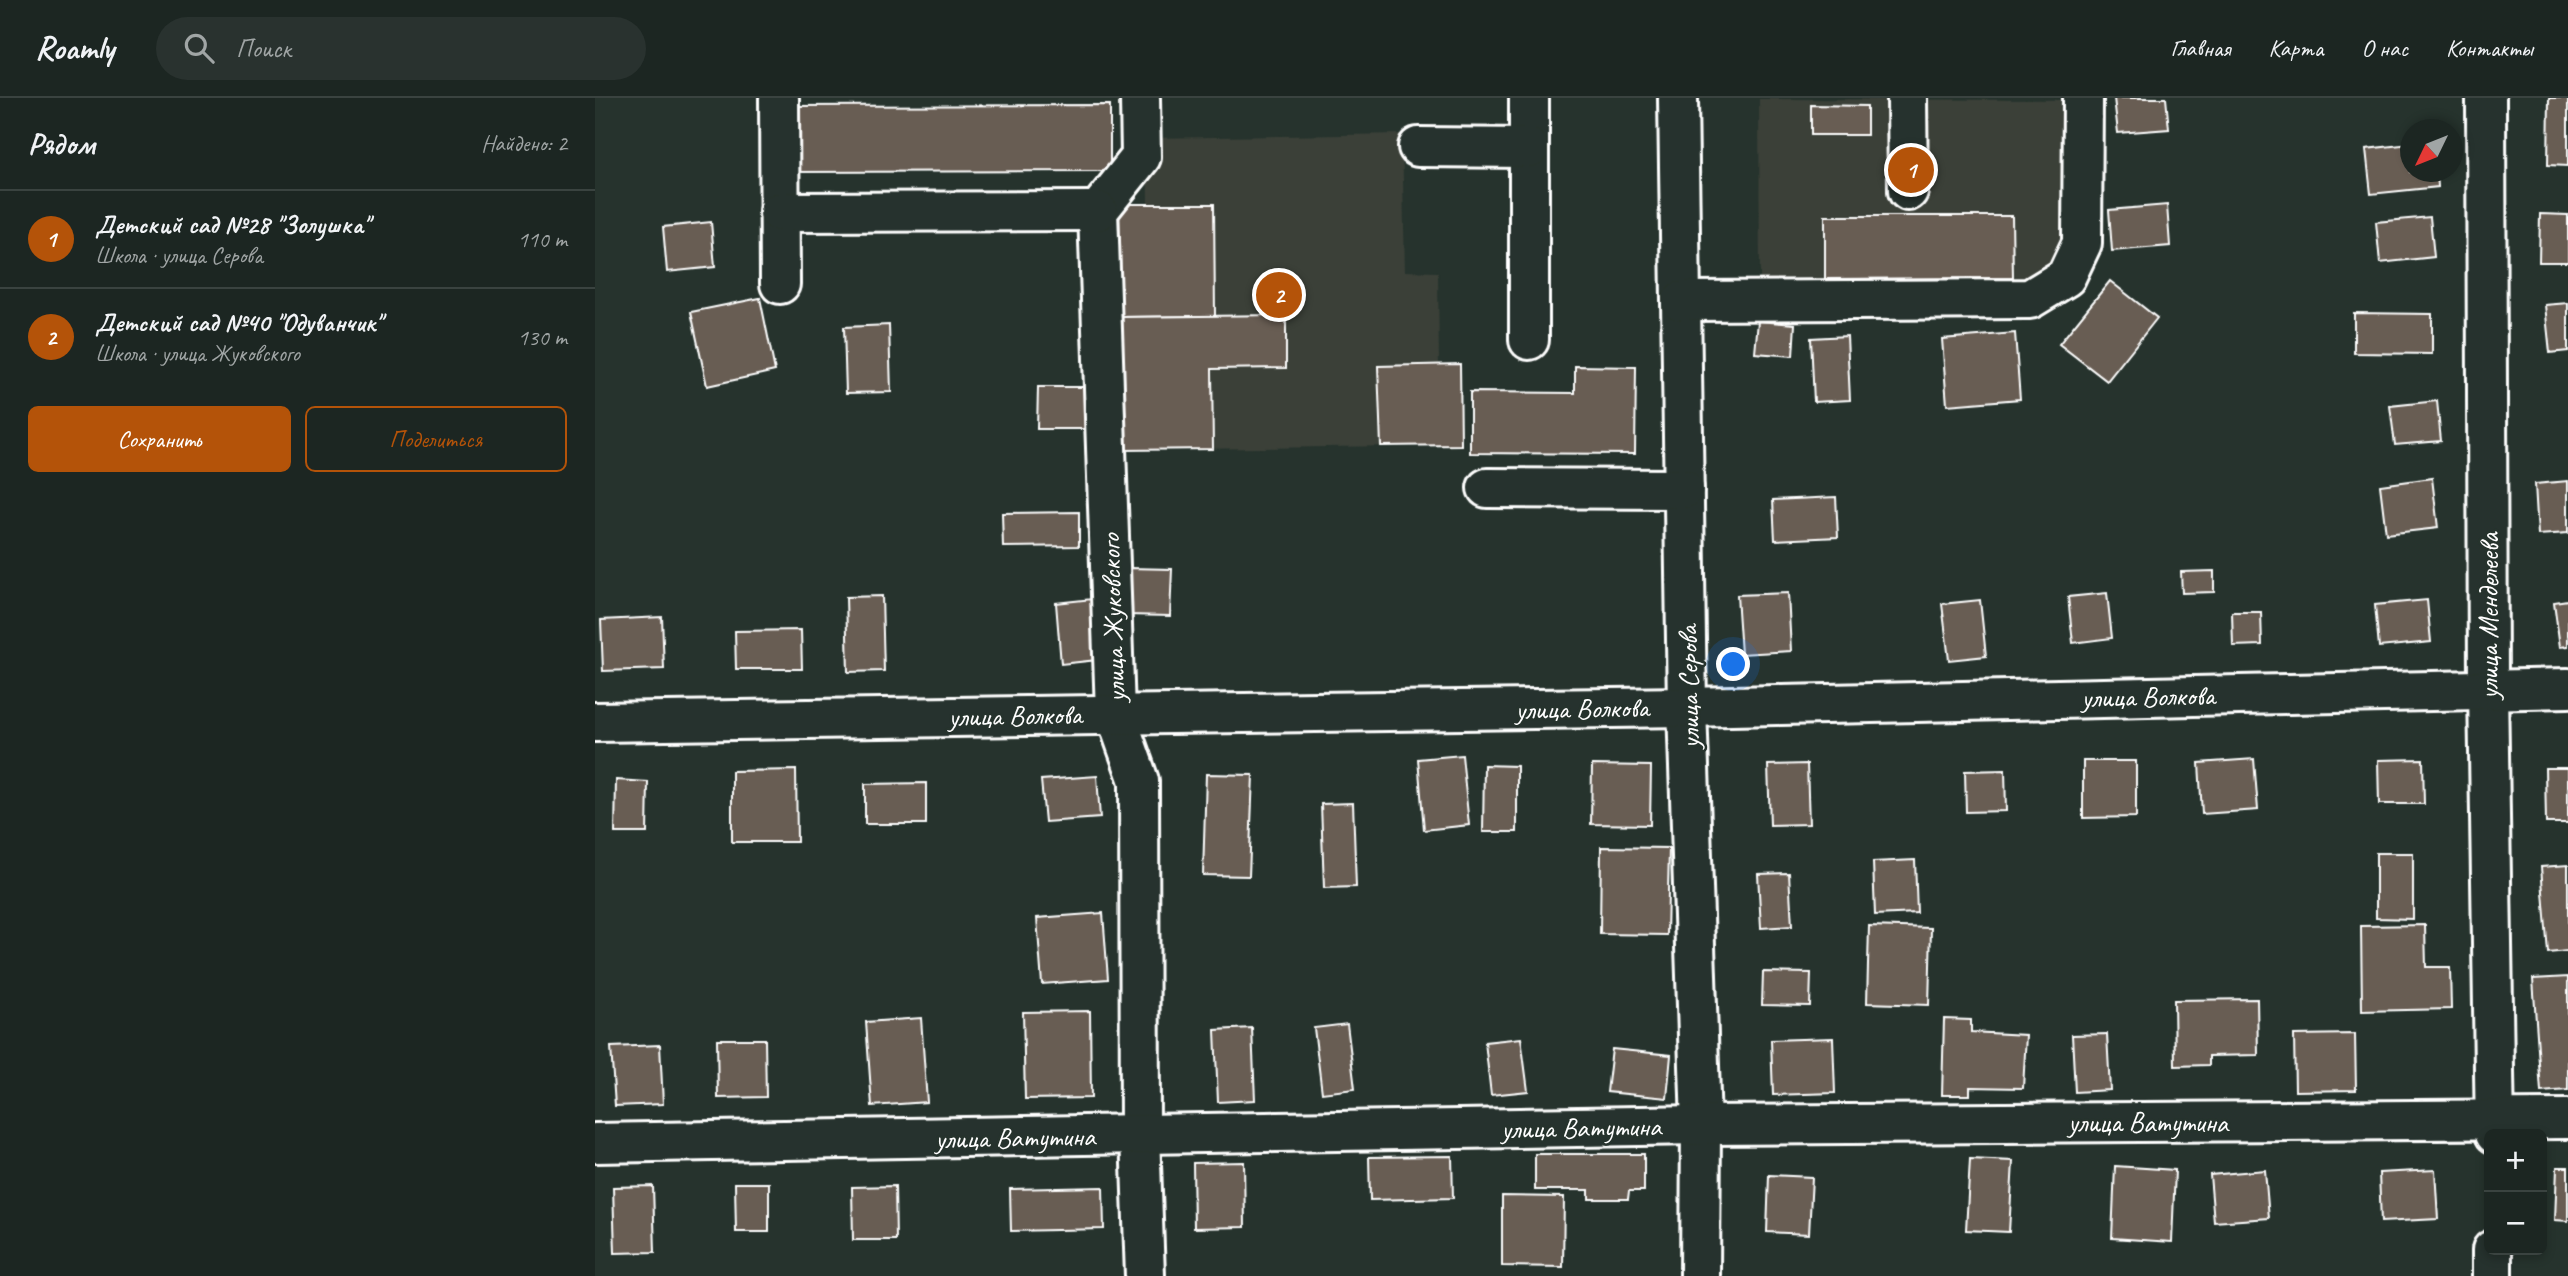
<!DOCTYPE html>
<html lang="ru">
<meta charset="utf-8">
<style>
body{margin:0;font-family:Caveat,sans-serif;background:#29322f;color:#f1f3f6}
.controls{position:absolute;right:21px;bottom:21px;display:grid;overflow:hidden;border-radius:10px;box-shadow:0 4px 10px #0003}
.controls button{width:63px;height:63px;display:grid;place-items:center;padding:0;border:0;border-bottom:2px solid #3a4340;background:#1c2622;color:#f1f3f6;font:35px sans-serif}
.compass{position:absolute;left:1805px;top:21px;width:63px;height:63px;border-radius:50%;background:#1c2622;box-shadow:0 4px 10px #0003;rotate:227deg}
.you{position:absolute;left:1139px;top:567px;width:24px;height:24px;margin:-18px;border:5px solid #fff;border-radius:50%;background:#1a73e8;box-shadow:0 0 0 10px #1a73e833}
.badge{display:grid;place-items:center;width:46px;height:46px;border-radius:50%;background:#b45309;color:#fff;font-size:23px;font-weight:700}
.pin{position:absolute;translate:-50% -50%;border:4px solid #fff;box-shadow:0 2px 7px #0006}
.list{margin:0;padding:0;list-style:none}
h2{display:flex;justify-content:space-between;align-items:center;height:91px;margin:0;padding:0 28px;font-size:30px}
h2 small{font-size:23px;font-weight:400;color:#a0a5a5}
.list li{display:grid;grid-template-columns:46px 1fr auto;gap:21px;align-items:center;box-sizing:border-box;height:98px;padding:0 28px;border-top:2px solid #3a4340}
.list b{display:block;font-size:26px;white-space:nowrap}
.list p{margin:0;font-size:23px;white-space:nowrap;color:#a0a5a5}
.list em{font-size:23px;font-style:normal;color:#a0a5a5}
.actions{display:flex;gap:14px;padding:21px 28px}
.actions a{flex:1;padding:16px 0;border:2px solid #b45309;border-radius:10px;text-align:center;font-size:24px;color:#b45309}
.actions .main{background:#b45309;color:#fff}
.icon{flex:none;width:38px;height:38px;fill:none;stroke:currentColor;stroke-width:2;stroke-linecap:round;stroke-linejoin:round}
.map{position:relative;flex:none;width:1973px;height:1178px;overflow:hidden}
header{display:flex;align-items:center;gap:42px;box-sizing:border-box;height:98px;padding:0 35px;background:#1c2622;border-bottom:2px solid #3a4340}
header strong{font-size:33px}
nav{display:flex;gap:38px;margin-inline-start:auto;font-size:24px}
.search{width:490px;height:63px;background:#29322f;display:flex;align-items:center;gap:18px;box-sizing:border-box;padding:0 24px;border-radius:38px;color:#a0a5a5;font-size:26px}
main{display:flex}
aside{flex:1;background:#1c2622}
.map>svg:first-child{display:block}
</style>
<header>
<strong>Roamly</strong>
<div class="search"><svg class="icon" aria-label="search" viewBox="0 0 24 24"><circle cx="10" cy="10" r="6"/><path d="M15 15l6 6"/></svg>Поиск</div>
<nav><a>Главная</a><a>Карта</a><a>О нас</a><a>Контакты</a></nav>
</header>
<main>
<aside>
<h2>Рядом<small>Найдено: 2</small></h2>
<ul class="list">
<li><span class="badge">1</span><div><b>Детский сад №28 &quot;Золушка&quot;</b><p>Школа · улица Серова</p></div><em>110 m</em></li>
<li><span class="badge">2</span><div><b>Детский сад №40 &quot;Одуванчик&quot;</b><p>Школа · улица Жуковского</p></div><em>130 m</em></li>
</ul>
<div class="actions"><a class="main">Сохранить</a><a>Поделиться</a></div>
</aside>
<div class="map">
<svg width="1973" height="1178" viewBox="0 0 1973 1178">
<rect width="100%" height="100%" fill="#26332d"/>
<filter id="ink" filterUnits="userSpaceOnUse"><feTurbulence type="fractalNoise" baseFrequency=".0143" numOctaves="2"/><feDisplacementMap in="SourceGraphic" scale="14" xChannelSelector="R" yChannelSelector="G"/><feConvolveMatrix kernelMatrix="1 2 1 2 8 2 1 2 1" color-interpolation-filters="sRGB"/></filter>
<g filter="url(#ink)">
<g fill="#3a4038">
<polygon points="1164,1 1468,2 1468,143 1457,173 1430,188 1165,189"/>
<polygon points="807,36 810,173 843,174 844,266 865,266 866,347 527,352 524,106 553,106 552,40"/>
</g>
<g fill="#685d53" stroke="#fff" stroke-width="2">
<polygon points="1519,0 1571,0 1574,31 1523,35"/>
<polygon points="1954,0 1973,0 1973,68 1953,67"/>
<polygon points="515,7 515,73 195,74 194,8"/>
<polygon points="1216,7 1272,8 1272,37 1216,37"/>
<polygon points="1815,46 1815,74 1842,74 1843,89 1776,96 1771,51"/>
<polygon points="524,106 619,106 620,218 526,219"/>
<polygon points="1572,107 1575,148 1517,153 1514,112"/>
<polygon points="1945,116 1973,117 1973,164 1944,164"/>
<polygon points="1230,118 1417,118 1418,180 1230,181"/>
<polygon points="1835,119 1839,159 1785,165 1781,124"/>
<polygon points="116,124 120,169 72,174 68,129"/>
<polygon points="1515,183 1562,220 1512,283 1464,246"/>
<polygon points="165,200 180,273 112,288 96,214"/>
<polygon points="1973,205 1973,253 1955,255 1950,207"/>
<polygon points="1759,215 1837,216 1837,256 1759,255"/>
<polygon points="691,217 691,270 617,271 618,351 527,352 526,219"/>
<polygon points="1163,223 1200,226 1198,258 1160,255"/>
<polygon points="294,227 296,294 251,295 249,229"/>
<polygon points="1420,235 1425,301 1352,307 1347,241"/>
<polygon points="1252,238 1255,302 1219,304 1216,240"/>
<polygon points="865,266 866,347 786,348 783,268"/>
<polygon points="980,268 1041,269 1040,356 875,355 875,294 980,295"/>
<polygon points="443,289 493,289 493,331 442,331"/>
<polygon points="1842,303 1846,343 1800,347 1795,308"/>
<polygon points="1837,380 1843,430 1791,436 1785,387"/>
<polygon points="1973,383 1973,435 1943,437 1940,386"/>
<polygon points="1241,399 1243,439 1180,442 1178,402"/>
<polygon points="484,414 484,448 408,449 407,415"/>
<polygon points="533,470 577,471 575,518 532,517"/>
<polygon points="1619,473 1619,494 1587,495 1586,474"/>
<polygon points="1193,495 1196,553 1146,556 1142,497"/>
<polygon points="1512,495 1517,540 1478,545 1473,499"/>
<polygon points="287,498 289,573 253,574 251,499"/>
<polygon points="497,501 502,562 466,566 461,505"/>
<polygon points="1385,502 1391,558 1354,562 1347,506"/>
<polygon points="1832,502 1836,544 1784,549 1780,507"/>
<polygon points="1973,502 1973,548 1965,549 1959,504"/>
<polygon points="1637,514 1666,514 1667,547 1638,548"/>
<polygon points="67,519 69,571 8,573 6,522"/>
<polygon points="206,532 207,571 141,571 140,533"/>
<polygon points="867,657 874,727 829,732 823,661"/>
<polygon points="1659,661 1663,712 1607,716 1604,665"/>
<polygon points="1828,661 1829,706 1784,706 1783,662"/>
<polygon points="1488,663 1541,663 1541,719 1488,720"/>
<polygon points="1212,666 1214,726 1175,727 1173,667"/>
<polygon points="889,667 922,668 922,734 888,734"/>
<polygon points="997,667 1056,668 1055,727 996,726"/>
<polygon points="1950,670 1973,670 1973,725 1951,725"/>
<polygon points="201,672 202,744 137,744 137,673"/>
<polygon points="1410,672 1411,713 1371,714 1370,673"/>
<polygon points="611,676 658,677 654,778 608,777"/>
<polygon points="502,678 505,720 450,724 446,682"/>
<polygon points="21,682 53,684 52,735 20,735"/>
<polygon points="331,685 331,726 270,726 270,686"/>
<polygon points="758,705 761,789 729,790 726,706"/>
<polygon points="1006,749 1074,750 1072,837 1005,836"/>
<polygon points="1781,755 1818,755 1818,821 1781,820"/>
<polygon points="1320,762 1322,815 1280,817 1278,764"/>
<polygon points="1973,767 1973,853 1953,855 1946,769"/>
<polygon points="1194,775 1197,828 1166,830 1163,776"/>
<polygon points="508,815 513,881 447,886 442,820"/>
<polygon points="1830,827 1831,869 1855,869 1856,911 1767,913 1766,828"/>
<polygon points="1274,828 1336,830 1334,907 1272,905"/>
<polygon points="1168,874 1216,875 1215,908 1167,907"/>
<polygon points="1973,879 1973,992 1946,994 1938,881"/>
<polygon points="1662,901 1663,957 1614,958 1614,967 1580,968 1579,902"/>
<polygon points="495,913 496,1000 430,1001 428,914"/>
<polygon points="326,920 332,1004 277,1008 271,924"/>
<polygon points="1349,921 1376,922 1376,934 1431,937 1428,990 1375,989 1375,997 1347,997"/>
<polygon points="752,926 760,991 727,995 719,930"/>
<polygon points="657,930 660,1002 623,1004 620,932"/>
<polygon points="1512,936 1515,992 1480,994 1477,937"/>
<polygon points="1760,936 1761,992 1700,993 1699,937"/>
<polygon points="926,940 933,993 896,997 890,944"/>
<polygon points="1238,940 1240,995 1178,997 1176,942"/>
<polygon points="122,941 170,941 171,999 123,1000"/>
<polygon points="65,947 68,1006 20,1008 16,949"/>
<polygon points="1017,951 1076,957 1072,1000 1012,994"/>
<polygon points="940,1056 1049,1056 1049,1093 1034,1093 1033,1101 994,1101 994,1092 940,1092"/>
<polygon points="857,1058 858,1100 775,1102 774,1059"/>
<polygon points="1375,1061 1418,1063 1414,1134 1371,1132"/>
<polygon points="649,1064 650,1129 599,1130 598,1065"/>
<polygon points="1520,1068 1580,1072 1577,1144 1517,1140"/>
<polygon points="1962,1069 1973,1069 1973,1123 1960,1122"/>
<polygon points="1670,1072 1674,1120 1619,1124 1615,1077"/>
<polygon points="1840,1072 1843,1121 1786,1124 1784,1075"/>
<polygon points="1174,1077 1217,1079 1214,1136 1172,1134"/>
<polygon points="140,1085 174,1085 174,1134 141,1134"/>
<polygon points="58,1088 60,1154 20,1155 18,1089"/>
<polygon points="300,1088 301,1142 258,1142 257,1089"/>
<polygon points="508,1089 509,1131 416,1133 415,1091"/>
<polygon points="907,1098 969,1099 968,1169 907,1168"/>
</g>
<g fill="none" stroke-linecap="round" stroke-linejoin="round">
<g stroke="#fff" stroke-width="44">
<g id="minor">
<polyline points="184,0 185,186"/>
<polyline points="545,0 546,59 503,113 520,615 544,683 545,1037 550,1178"/>
<polyline points="934,0 934,242"/>
<polyline points="1083,0 1092,609 1106,1027 1105,1178"/>
<polyline points="1312,0 1313,93"/>
<polyline points="1891,0 1893,590 1900,1036"/>
<polyline points="823,49 934,50"/>
<polyline points="184,114 503,113"/>
<polyline points="1086,203 1435,201 1471,179 1487,145 1488,0"/>
<polyline points="892,390 1089,391"/>
<polyline points="0,624 1092,609 1973,590"/>
<polyline points="0,1045 1106,1027 1973,1021"/>
<polyline points="1897,1178 1897,1152"/>
</g>
</g>
<use href="#minor" stroke="#26332d" stroke-width="38"/>
</g>
</g>
<g text-anchor="middle" stroke-width="5" stroke-linejoin="round" paint-order="stroke">
<g font-size="28" fill="#fff" stroke="#26332d">
<text transform="translate(1893 518) rotate(-90)" y="10">улица Менделеева</text>
<text transform="translate(517 520) rotate(-92)" y="10">улица Жуковского</text>
<text transform="translate(1093 589) rotate(-91)" y="10">улица Серова</text>
<text transform="translate(1553 598) rotate(-1)" y="10">улица Волкова</text>
<text transform="translate(987 610) rotate(-1)" y="10">улица Волкова</text>
<text transform="translate(420 617) rotate(-1)" y="10">улица Волкова</text>
<text x="1553" y="1034">улица Ватутина</text>
<text transform="translate(986 1029) rotate(-1)" y="10">улица Ватутина</text>
<text transform="translate(420 1039) rotate(-1)" y="10">улица Ватутина</text>
</g>
</g>
</svg>
<div class="controls">
<button>+</button>
<button>−</button>
</div>
<svg class="compass" viewBox="-18 -18 36 36"><path d="M0-13l5 13h-10z" fill="#e53935"/><path d="M0 13l5-13h-10z" fill="#a0a5a5"/></svg>
<div class="you"></div>
<div class="pin badge" style="left:1316px;top:72px">1</div>
<div class="pin badge" style="left:684px;top:197px">2</div>
</div>
</main>
